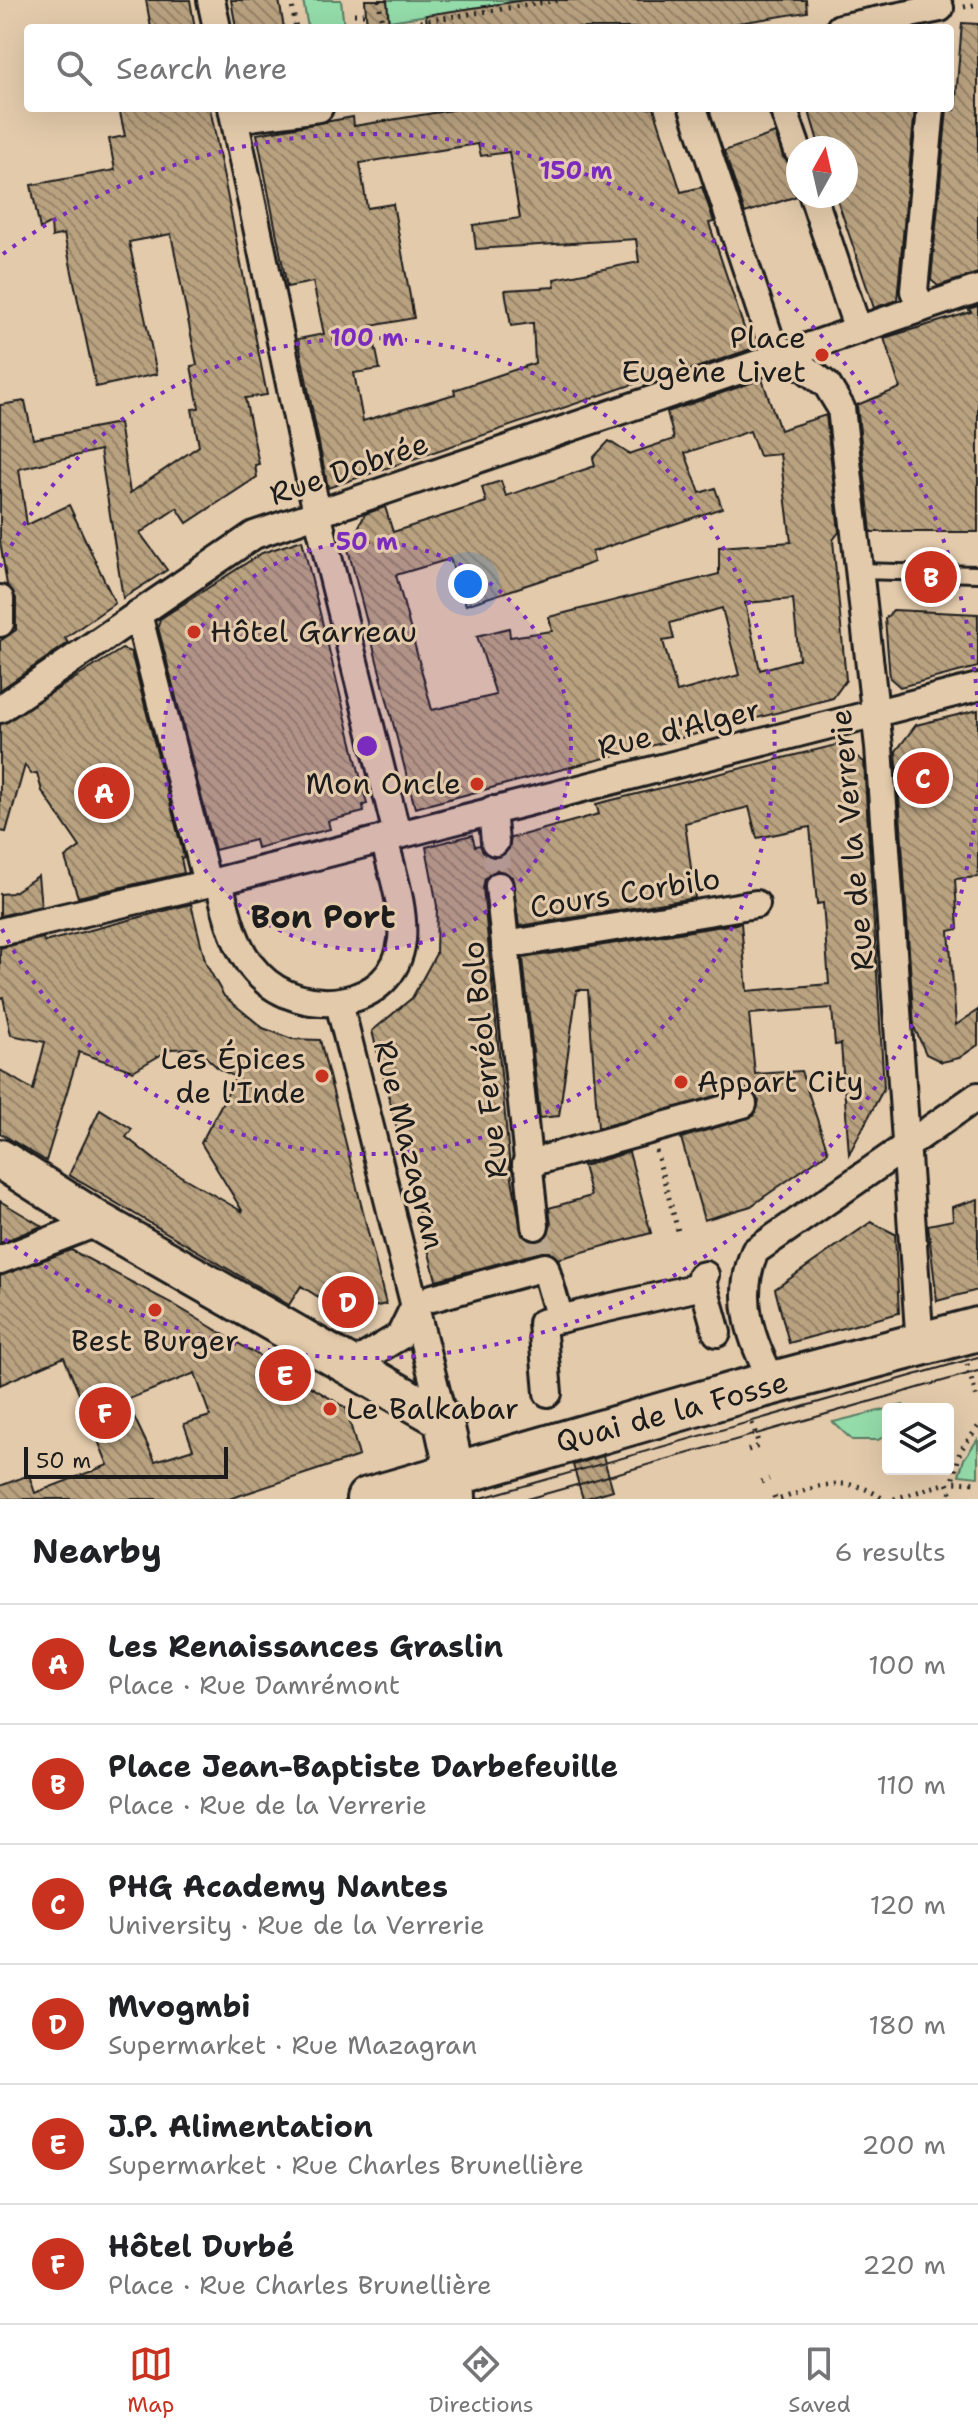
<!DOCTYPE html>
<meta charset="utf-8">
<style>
body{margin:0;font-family:"Shantell Sans",sans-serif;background:#f6f6f6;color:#202124}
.controls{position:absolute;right:24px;bottom:24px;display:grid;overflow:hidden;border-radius:8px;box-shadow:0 8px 32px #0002}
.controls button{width:72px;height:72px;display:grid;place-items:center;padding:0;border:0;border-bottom:2px solid #e0e0e0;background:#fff;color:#202124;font:40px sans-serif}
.compass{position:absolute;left:786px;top:136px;width:72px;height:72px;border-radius:50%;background:#fff;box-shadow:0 8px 32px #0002;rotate:8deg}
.scale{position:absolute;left:24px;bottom:20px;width:204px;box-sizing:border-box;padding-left:8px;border:4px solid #1c1c1c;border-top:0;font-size:22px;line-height:28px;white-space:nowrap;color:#1c1c1c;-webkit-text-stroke:6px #e3caab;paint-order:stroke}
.you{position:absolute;left:468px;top:584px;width:28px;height:28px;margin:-20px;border:6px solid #fff;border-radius:50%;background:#1a73e8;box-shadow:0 0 0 12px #1a73e833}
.badge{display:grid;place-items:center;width:52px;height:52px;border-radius:50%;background:#c8321e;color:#fff;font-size:26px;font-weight:700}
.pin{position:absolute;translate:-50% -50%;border:4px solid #fff;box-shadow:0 2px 8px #0006}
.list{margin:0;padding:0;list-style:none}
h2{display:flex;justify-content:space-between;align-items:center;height:104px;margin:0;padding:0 32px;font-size:34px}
h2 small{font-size:26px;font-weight:400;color:#757577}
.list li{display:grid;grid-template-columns:52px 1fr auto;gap:24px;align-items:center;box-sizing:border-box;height:120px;padding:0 32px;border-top:2px solid #e0e0e0}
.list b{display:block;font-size:30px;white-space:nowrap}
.list p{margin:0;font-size:26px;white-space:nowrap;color:#757577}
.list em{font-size:26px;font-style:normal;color:#757577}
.icon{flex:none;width:44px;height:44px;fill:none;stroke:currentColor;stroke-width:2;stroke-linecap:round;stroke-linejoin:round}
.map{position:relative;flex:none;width:978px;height:1499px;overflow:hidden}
.search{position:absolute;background:#fff;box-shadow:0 8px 32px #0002;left:24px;right:24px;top:24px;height:88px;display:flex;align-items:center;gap:20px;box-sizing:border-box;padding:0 28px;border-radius:8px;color:#757577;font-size:30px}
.sheet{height:824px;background:#fff}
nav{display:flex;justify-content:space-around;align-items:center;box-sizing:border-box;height:112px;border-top:2px solid #e0e0e0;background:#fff;font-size:22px;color:#757577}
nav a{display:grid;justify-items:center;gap:4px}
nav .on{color:#c8321e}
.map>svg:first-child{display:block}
</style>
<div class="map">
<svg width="978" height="1499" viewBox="0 0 978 1499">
<defs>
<pattern id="building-back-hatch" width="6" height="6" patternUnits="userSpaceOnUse" patternTransform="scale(2)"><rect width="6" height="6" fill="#b9a280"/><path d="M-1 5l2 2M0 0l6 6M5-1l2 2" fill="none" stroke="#968368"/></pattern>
</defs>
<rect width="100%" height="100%" fill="#e3caab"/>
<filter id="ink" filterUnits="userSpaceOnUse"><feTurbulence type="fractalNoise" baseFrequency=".0125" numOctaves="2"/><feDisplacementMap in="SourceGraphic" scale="16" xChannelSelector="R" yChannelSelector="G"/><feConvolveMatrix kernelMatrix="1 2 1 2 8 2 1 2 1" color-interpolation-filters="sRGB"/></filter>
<g filter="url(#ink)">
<g fill="#94dcaa" stroke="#587c63" stroke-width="2">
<polygon points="303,0 341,0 344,28 308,28"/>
<polygon points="387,0 525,0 389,21"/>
<polygon points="903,1405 902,1409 888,1409 888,1434 878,1440 852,1440 833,1422"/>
<polygon points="978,1439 978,1477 959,1475 964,1459"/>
</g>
<g fill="url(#building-back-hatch)" stroke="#1c1c1c" stroke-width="2" fill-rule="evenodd">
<polygon points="146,0 190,0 195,28 151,28"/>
<polygon points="231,0 279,0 284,28 236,28"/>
<polygon points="365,0 387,0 389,28 367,28"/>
<polygon points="525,0 806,0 807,12 708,28 427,28 426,15"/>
<polygon points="962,23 978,24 978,273 938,286 931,280 947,109 955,110"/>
<polygon points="119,108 210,108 267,395 245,398 259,464 255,465 257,477 187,523 177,508 140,533 167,570 123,598 100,450 19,469 27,525 69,505 115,603 65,638 68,643 0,690 0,641 16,630 16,598 7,585 0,541 0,405 25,401 33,439 119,423 130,493 199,446 192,409 199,408 191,366 197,365 171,234 129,242 157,374 96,387 64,234 52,237 51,223 40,229 31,185 115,170 109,139 125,136"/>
<path d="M464,108H654L681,192L702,187L714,222L709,223L751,349L658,381L660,375L328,488L298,339L324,334L313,282L287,287L257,134L353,117L354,126ZM478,144L481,156L509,152L520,218L473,225L476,249L636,239L639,262L554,279L555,287L505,290L511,326L533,323L535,363L454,390L455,394L363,421L354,373L380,369L371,326L414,318L393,204L367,208L360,163Z"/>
<polygon points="808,108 915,108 897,300 874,308 836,196 846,196 846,148 820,148"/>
<polygon points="775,133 783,157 791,165 797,196 745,213 724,151"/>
<polygon points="978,306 978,532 871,532 857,405 900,388 884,338 971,312 968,309"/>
<path d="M762,379L780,430L826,415L839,532L833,540L846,680L833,698L415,808L348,549L365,514L385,507L393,532L486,502L482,487L501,481L506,496L595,466L593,458L609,441L629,454L674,439L667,412ZM750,431L759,456L780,454L791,542L719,547V574L549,617L552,631L510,637L509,628L477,636L496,695L432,710L396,575L450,559L466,605L584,566L594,562L592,552L722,508L715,488L700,493L685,453ZM793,599L799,659L760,670L745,603ZM722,608L739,675L677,692L663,641L674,639L670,623Z"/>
<polygon points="302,540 367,804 363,805 364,812 328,821 330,829 257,848 255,840 215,850 158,627 160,619 262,553"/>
<polygon points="893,610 978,614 978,667 900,687 890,678 885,619"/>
<polygon points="122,649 131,652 184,857 181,858 184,873 78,897 65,858 80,847 42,791 37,773 31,774 25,765 6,832 0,831 0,725"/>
<polygon points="978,710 978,877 955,879 958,929 949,931 956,1025 978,1010 978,1045 959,1058 942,1062 926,1054 914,1027 896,751 916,725"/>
<polygon points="840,744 864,762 884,1088 849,1154 841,1044 835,1045 832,1008 749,1014 755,1074 801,1071 828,1152 751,1206 704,1220 681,1138 754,1116 759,1101 748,1089 598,1128 588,990 577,990 559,1116 540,1118 523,958 741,923 747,991 829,984 823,903 817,904 810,827 757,838 749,807 685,823 695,898 519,926 512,877 497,870 485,879 483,888 510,1167 522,1235 536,1242 545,1238 551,1225 549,1208 591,1196 583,1166 629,1152 651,1233 558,1259 550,1252 541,1252 436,1280 372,1031 412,998 436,954 437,906 426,847 472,835 475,846 480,845 488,856 497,858 509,849 511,838 599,814 596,804"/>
<polygon points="38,876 41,906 0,916 0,894 12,893"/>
<polygon points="191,904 206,964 224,996 263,1028 292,1039 320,1040 386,1304 345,1314 301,1286 289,1305 69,1175 100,1109 132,1129 126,1137 160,1164 243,1212 201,1143 236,1077 219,1069 196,1048 171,1049 133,1071 79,1052 46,1161 0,1133 0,1070 33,1090 45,1042 11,1035 3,997 0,998 0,948 43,938 44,942"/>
<polygon points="978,1199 978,1290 937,1301 928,1225 953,1220 952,1207"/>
<polygon points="0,1201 42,1226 0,1243"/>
<polygon points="871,1222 895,1234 899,1313 789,1343 775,1289"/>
<path d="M71,1250L173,1304L346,1408L359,1456L229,1499H0V1486L29,1475L35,1493L108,1465L64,1357L0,1385V1276ZM195,1373L210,1416L184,1424L193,1449L155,1461L126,1400Z"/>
<polygon points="603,1456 613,1490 583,1499 573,1465"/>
</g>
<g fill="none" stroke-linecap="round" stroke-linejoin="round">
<g stroke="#bba78e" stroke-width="26" stroke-dasharray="26 13" stroke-linecap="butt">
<polyline points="495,842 499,886"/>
<polyline points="535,1226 543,1262"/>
</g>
<g stroke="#1c1c1c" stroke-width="20">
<polyline id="lane" points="858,571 978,574"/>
</g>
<g stroke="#1c1c1c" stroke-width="32">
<g id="street">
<polyline points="211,0 217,28"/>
<polyline points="840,28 940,8"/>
<polyline points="232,108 317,513 397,834"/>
<polyline points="693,108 771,342 827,385 841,408 879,747 920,1346"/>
<polyline points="783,108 798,151"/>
<polyline points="235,119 319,108"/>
<polyline points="813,196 858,330"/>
<polyline points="922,308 914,291 931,108"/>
<polyline points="0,599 0,623"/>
<polyline points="138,614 207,883"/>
<polyline points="0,709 254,535 978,289"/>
<polyline points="492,810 495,842"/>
<path d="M219,881C226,913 235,951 259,975C301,1019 394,1011 402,940C405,907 391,869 384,838"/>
<polyline points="499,886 535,1226"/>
<polyline points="0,932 219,881 978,687"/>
<polyline points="505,945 756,904"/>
<polyline points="339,1003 443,1419"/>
<polyline points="526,1164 743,1104"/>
<polyline points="0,1260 99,1222"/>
<polyline points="705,1275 701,1276 717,1333"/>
<polyline points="432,1298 545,1267 560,1319"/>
<polyline points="348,1367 400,1336 416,1303"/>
<path d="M774,1384C751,1341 735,1298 755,1251L978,1096"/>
<polyline points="548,1393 542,1323 703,1286"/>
</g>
</g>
<g stroke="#1c1c1c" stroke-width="44">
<polyline id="secondary" points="0,1159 99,1222 443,1419 455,1473 456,1499"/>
</g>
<g stroke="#1c1c1c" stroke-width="48">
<polyline id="primary" points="368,1499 743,1391 978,1329"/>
</g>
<g stroke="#1c1c1c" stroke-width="5" stroke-dasharray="2 6" stroke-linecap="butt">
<polyline points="291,0 296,28"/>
<polyline points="379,0 382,23 386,27 559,0"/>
<polyline points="964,7 978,4"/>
<polyline points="354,14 366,14"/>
<polyline points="355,27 355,28"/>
<polyline points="656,1151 678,1231"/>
<polyline points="967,1364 978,1402"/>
<polyline points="752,1423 758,1442"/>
<polyline points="978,1427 960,1451 953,1482 978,1483"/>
<polyline points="748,1450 759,1446"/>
<polyline points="761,1482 769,1479"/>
<polyline points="774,1496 775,1499"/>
<path d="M780,1499C818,1486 848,1473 883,1499"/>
<polyline points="894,1499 947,1483 954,1499"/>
</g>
<use href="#lane" stroke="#e3caab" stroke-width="14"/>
<use href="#street" stroke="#e3caab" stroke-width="26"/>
<use href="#secondary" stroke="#e3caab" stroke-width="38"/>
<use href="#primary" stroke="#e3caab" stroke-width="42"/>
<g stroke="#1c1c1c" stroke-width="2">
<polyline points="478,1499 978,1357"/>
<polyline points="527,1499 978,1371"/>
</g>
</g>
</g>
<circle cx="367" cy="746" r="204" fill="#7b2cbf" fill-opacity=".12"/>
<g fill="none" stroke="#7b2cbf" stroke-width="4" stroke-dasharray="4 8">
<circle cx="367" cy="746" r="204"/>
<path d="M0 567A408 408 0 1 1 0 925"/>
<path d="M978 783A612 612 0 0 1 3 1238M3 254A612 612 0 0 1 978 709"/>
</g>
<g fill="#c8321e" stroke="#e3caab" stroke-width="3">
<circle cx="822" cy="355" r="8"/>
<circle cx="194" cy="632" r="8"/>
<circle cx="477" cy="784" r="8"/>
<circle cx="322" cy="1076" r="8"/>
<circle cx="681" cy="1082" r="8"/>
<circle cx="155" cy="1310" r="8"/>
<circle cx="330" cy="1409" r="8"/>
</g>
<g text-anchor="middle" stroke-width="6" stroke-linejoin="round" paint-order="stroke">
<g font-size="30" fill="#1c1c1c" stroke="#e3caab" text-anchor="end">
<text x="806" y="348">Place<tspan x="806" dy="34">Eugène Livet</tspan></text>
<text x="210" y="642" text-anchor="start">Hôtel Garreau</text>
<text x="461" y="794">Mon Oncle</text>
<text x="306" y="1069">Les Épices<tspan x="306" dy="34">de l'Inde</tspan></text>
<text x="697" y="1092" text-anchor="start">Appart City</text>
<text x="155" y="1351" text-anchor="middle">Best Burger</text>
<text x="346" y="1419" text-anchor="start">Le Balkabar</text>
</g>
<g font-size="30" fill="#1c1c1c" stroke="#e3caab">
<text transform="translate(349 469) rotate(-19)" y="10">Rue Dobrée</text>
<text transform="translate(679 729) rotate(-14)" y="10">Rue d'Alger</text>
<text transform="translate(852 840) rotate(-95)" y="10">Rue de la Verrerie</text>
<text transform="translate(625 893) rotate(-9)" y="10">Cours Corbilo</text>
<text transform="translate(485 1060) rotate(-96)" y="10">Rue Ferréol Bolo</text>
<text transform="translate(409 1145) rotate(76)" y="10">Rue Mazagran</text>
<text transform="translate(672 1412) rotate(-15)" y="10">Quai de la Fosse</text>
</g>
<g font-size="32" font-weight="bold" fill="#1c1c1c" stroke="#e3caab">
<text x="323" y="928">Bon Port</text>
</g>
</g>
<circle cx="367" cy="746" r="12" fill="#7b2cbf" stroke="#e3caab" stroke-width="4"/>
<g font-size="24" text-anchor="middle" font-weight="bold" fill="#7b2cbf" stroke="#e3caab" stroke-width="6" stroke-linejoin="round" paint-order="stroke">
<text x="576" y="179">150 m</text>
<text x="367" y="346">100 m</text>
<text x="367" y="550">50 m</text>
</g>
</svg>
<div class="controls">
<button><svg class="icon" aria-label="layers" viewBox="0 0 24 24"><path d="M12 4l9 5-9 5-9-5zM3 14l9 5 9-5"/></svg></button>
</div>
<svg class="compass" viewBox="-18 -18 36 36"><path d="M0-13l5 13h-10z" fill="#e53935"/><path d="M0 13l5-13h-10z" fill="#757577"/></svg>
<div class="scale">50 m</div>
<div class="you"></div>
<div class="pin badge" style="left:104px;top:793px">A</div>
<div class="pin badge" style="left:931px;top:577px">B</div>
<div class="pin badge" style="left:923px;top:778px">C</div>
<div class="pin badge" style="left:348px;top:1302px">D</div>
<div class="pin badge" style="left:285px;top:1375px">E</div>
<div class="pin badge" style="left:105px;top:1413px">F</div>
<div class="search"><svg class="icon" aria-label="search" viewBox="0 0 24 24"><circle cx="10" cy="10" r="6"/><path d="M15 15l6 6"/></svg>Search here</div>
</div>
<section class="sheet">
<h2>Nearby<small>6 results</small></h2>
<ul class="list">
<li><span class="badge">A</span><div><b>Les Renaissances Graslin</b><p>Place · Rue Damrémont</p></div><em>100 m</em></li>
<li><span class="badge">B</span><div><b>Place Jean-Baptiste Darbefeuille</b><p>Place · Rue de la Verrerie</p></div><em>110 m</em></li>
<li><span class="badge">C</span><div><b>PHG Academy Nantes</b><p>University · Rue de la Verrerie</p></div><em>120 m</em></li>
<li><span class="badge">D</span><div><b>Mvogmbi</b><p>Supermarket · Rue Mazagran</p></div><em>180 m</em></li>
<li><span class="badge">E</span><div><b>J.P. Alimentation</b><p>Supermarket · Rue Charles Brunellière</p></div><em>200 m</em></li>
<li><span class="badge">F</span><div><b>Hôtel Durbé</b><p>Place · Rue Charles Brunellière</p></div><em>220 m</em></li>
</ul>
</section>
<nav>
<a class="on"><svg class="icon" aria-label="map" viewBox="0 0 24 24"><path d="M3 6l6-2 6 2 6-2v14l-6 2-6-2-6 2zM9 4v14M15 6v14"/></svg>Map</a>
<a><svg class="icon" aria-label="directions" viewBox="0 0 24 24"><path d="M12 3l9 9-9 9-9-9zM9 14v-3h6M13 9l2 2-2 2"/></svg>Directions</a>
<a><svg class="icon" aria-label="saved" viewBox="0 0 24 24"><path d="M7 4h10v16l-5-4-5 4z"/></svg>Saved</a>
</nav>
